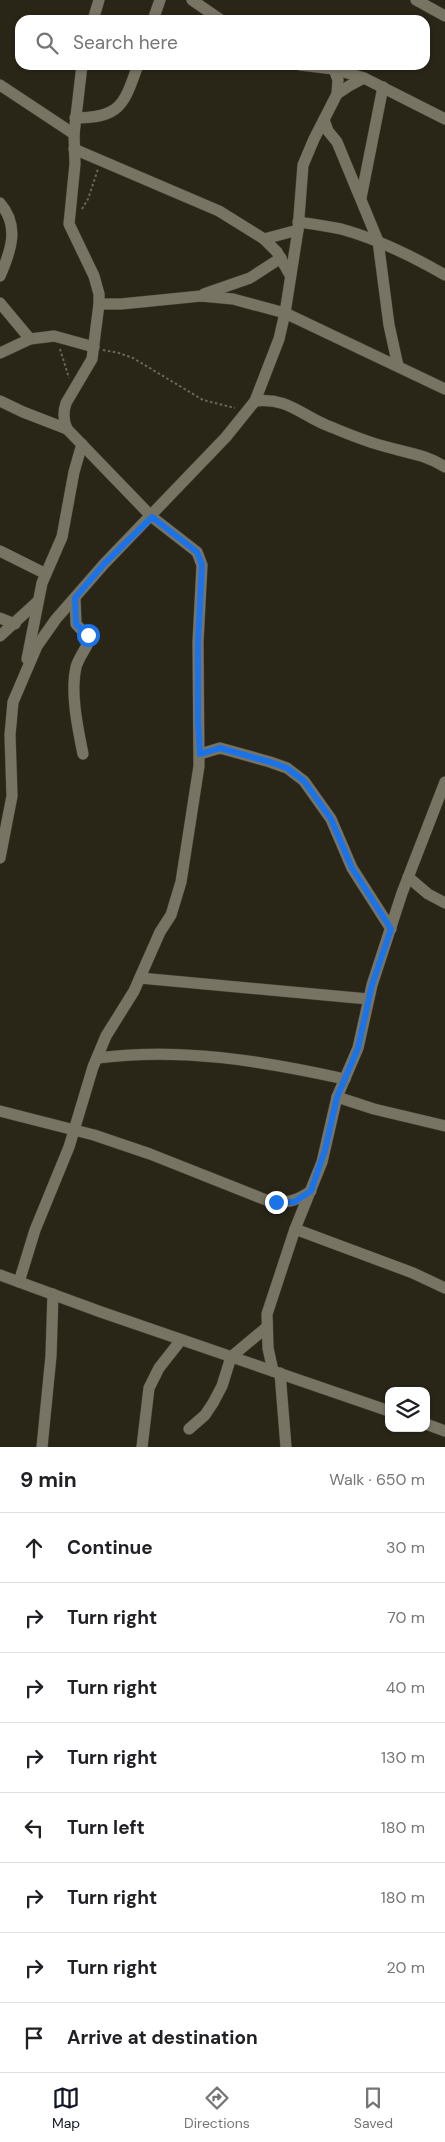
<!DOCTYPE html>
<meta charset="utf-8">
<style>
body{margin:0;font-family:"DM Sans",sans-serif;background:#f2f2f2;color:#202124}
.controls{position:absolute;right:15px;bottom:15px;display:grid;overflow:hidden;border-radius:10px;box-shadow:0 1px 4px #0004}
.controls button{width:45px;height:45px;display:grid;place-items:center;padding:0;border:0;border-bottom:1px solid #e0e0e0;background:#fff;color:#202124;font:25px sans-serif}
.stop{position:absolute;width:15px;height:15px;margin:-11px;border:4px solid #1a73e8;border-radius:50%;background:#fff}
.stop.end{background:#1a73e8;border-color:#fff;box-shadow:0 1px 5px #0008}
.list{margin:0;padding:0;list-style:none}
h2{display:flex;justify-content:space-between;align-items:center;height:65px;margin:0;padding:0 20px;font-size:21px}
h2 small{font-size:16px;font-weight:400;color:#757577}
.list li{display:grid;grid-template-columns:32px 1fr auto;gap:15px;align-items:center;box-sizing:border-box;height:70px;padding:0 20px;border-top:1px solid #e0e0e0}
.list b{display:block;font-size:19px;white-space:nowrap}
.list em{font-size:16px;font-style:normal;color:#757577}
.icon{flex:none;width:28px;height:28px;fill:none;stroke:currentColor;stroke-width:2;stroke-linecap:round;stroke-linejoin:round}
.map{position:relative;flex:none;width:445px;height:1447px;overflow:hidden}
.search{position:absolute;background:#fff;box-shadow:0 1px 4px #0004;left:15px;right:15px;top:15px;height:55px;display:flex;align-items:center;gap:12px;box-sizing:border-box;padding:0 18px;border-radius:15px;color:#757577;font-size:19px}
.sheet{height:625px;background:#fff}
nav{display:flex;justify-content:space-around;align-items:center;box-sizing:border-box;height:70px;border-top:1px solid #e0e0e0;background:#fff;font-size:14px;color:#757577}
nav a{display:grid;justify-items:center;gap:2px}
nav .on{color:#111827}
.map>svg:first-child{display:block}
</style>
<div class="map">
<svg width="445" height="1447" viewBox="0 0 445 1447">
<rect width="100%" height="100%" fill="#292618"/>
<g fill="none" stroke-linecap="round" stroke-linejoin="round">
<g stroke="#434034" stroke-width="12">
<g id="street">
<polyline points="192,0 221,20"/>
<polyline points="416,0 445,16"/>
<polyline points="93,20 99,0"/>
<polyline points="153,20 160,0"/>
<polyline points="300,65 334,69 364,78 445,119"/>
<polyline points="0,85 74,134"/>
<polyline points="337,94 349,86 364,78"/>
<path d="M75,118C121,118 124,104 138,65"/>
<polyline points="324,120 328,131 337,142 378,241 389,325 398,366"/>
<polyline points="74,149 219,211 264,239 277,252 290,275"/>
<polyline points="361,198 383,87"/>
<path d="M0,203C20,226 11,251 0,276"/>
<path d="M298,222C312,224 327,226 341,229C378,239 412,256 445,275"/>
<polyline points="264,239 298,230"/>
<polyline points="204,294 250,278 281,258"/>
<polyline points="0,303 30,339"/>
<polyline points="99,304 121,304 201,296 233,299 285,313 445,389"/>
<polyline points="0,353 30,339 54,336 94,347"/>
<polyline points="0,401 23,412 67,429 152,517 197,552 202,565 198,642 199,766 181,882 171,915 160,932 134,991 106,1036 93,1067 69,1147 35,1230 19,1282"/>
<path d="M255,401C286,397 300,414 326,425C346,433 366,442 387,447C408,453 427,455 445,467"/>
<path d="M67,429C63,420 63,412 66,403L92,359L99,304V294L94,276L69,224L75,164L74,134L82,65"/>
<polyline points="0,551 44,573"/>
<path d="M75,598L76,624L90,639C86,649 79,657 76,667C70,693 78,729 83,754"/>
<polyline points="0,618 15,624"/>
<polyline points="0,636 37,602"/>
<polyline points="27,659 42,583 62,537 74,472 82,444"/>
<polyline points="200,754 220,748 270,762 287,768 304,781 331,819 352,868 391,929"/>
<polyline points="0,858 12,796 10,735 13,702 37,646 56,619 104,564 226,437 255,401 279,339 285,313 298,230 303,165 314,139 337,94 338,80 334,69"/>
<polyline points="408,877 428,894 445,903"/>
<polyline points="140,978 368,999"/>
<path d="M97,1058C181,1047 262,1061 345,1079"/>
<polyline points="337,1097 374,1109 445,1126"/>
<path d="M0,1111L94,1135L150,1154L266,1200C285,1204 295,1202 311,1191"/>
<polyline points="295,1229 413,1273 445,1288"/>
<polyline points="0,1275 101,1312 389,1411"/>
<polyline points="273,1371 268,1348 267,1314 295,1229 322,1162 337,1097 358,1048 372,985 402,893 445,782"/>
<polyline points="280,1373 286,1447"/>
<polyline points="426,1424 445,1431"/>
<polyline points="189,1429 205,1415 213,1403 222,1386 231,1357 267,1327"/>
<polyline points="42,1447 51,1356 53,1294"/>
<polyline points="142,1447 149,1388 159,1368 181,1340"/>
</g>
</g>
<g stroke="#6a685b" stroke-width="2" stroke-dasharray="2.5 2.5" stroke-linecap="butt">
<polyline points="82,209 88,199 98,169"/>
<polyline points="60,349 69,378"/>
<polyline points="103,350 119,353 133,358 203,400 235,408"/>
</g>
<use href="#street" stroke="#787464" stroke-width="11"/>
</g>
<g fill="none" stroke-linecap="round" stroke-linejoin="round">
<polyline stroke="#1a73e8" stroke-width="6" points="88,635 76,624 75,598 104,564 152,517 197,552 202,565 198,642 198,721 200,754 220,748 270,762 287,768 304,781 331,819 352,868 391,929 372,985 358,1048 337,1097 325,1150 311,1191 294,1202 276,1202"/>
</g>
</svg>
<div class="controls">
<button><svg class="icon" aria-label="layers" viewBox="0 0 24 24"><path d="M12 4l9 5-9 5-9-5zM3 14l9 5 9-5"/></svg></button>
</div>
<div class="stop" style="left:88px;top:635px"></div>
<div class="stop end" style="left:276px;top:1202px"></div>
<div class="search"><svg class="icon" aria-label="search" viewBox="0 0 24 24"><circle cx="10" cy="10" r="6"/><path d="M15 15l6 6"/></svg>Search here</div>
</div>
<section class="sheet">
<h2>9 min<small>Walk · 650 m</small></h2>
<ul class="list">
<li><svg class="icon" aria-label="ahead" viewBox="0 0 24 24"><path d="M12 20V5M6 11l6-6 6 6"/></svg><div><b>Continue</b></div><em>30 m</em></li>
<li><svg class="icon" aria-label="right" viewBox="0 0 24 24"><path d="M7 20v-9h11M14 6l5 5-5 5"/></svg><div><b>Turn right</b></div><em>70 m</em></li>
<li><svg class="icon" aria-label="right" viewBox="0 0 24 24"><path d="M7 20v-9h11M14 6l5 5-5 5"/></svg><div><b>Turn right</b></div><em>40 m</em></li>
<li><svg class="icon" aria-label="right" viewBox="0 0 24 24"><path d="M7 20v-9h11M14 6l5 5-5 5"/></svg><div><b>Turn right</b></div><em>130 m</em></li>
<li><svg class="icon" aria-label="left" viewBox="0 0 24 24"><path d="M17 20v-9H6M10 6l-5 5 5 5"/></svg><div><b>Turn left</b></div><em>180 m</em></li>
<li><svg class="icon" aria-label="right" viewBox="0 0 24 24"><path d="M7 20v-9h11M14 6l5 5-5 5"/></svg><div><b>Turn right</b></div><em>180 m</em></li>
<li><svg class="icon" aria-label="right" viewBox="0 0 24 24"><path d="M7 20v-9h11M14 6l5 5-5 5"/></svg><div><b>Turn right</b></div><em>20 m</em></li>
<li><svg class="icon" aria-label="arrive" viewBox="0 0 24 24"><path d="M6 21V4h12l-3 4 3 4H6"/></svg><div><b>Arrive at destination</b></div></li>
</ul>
</section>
<nav>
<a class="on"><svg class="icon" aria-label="map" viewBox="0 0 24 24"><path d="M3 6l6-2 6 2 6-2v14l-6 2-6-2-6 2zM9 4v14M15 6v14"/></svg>Map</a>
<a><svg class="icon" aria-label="directions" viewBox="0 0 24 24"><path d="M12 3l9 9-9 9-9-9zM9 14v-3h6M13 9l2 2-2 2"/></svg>Directions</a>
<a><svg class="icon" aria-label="saved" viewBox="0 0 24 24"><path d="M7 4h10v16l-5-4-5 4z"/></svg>Saved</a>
</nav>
